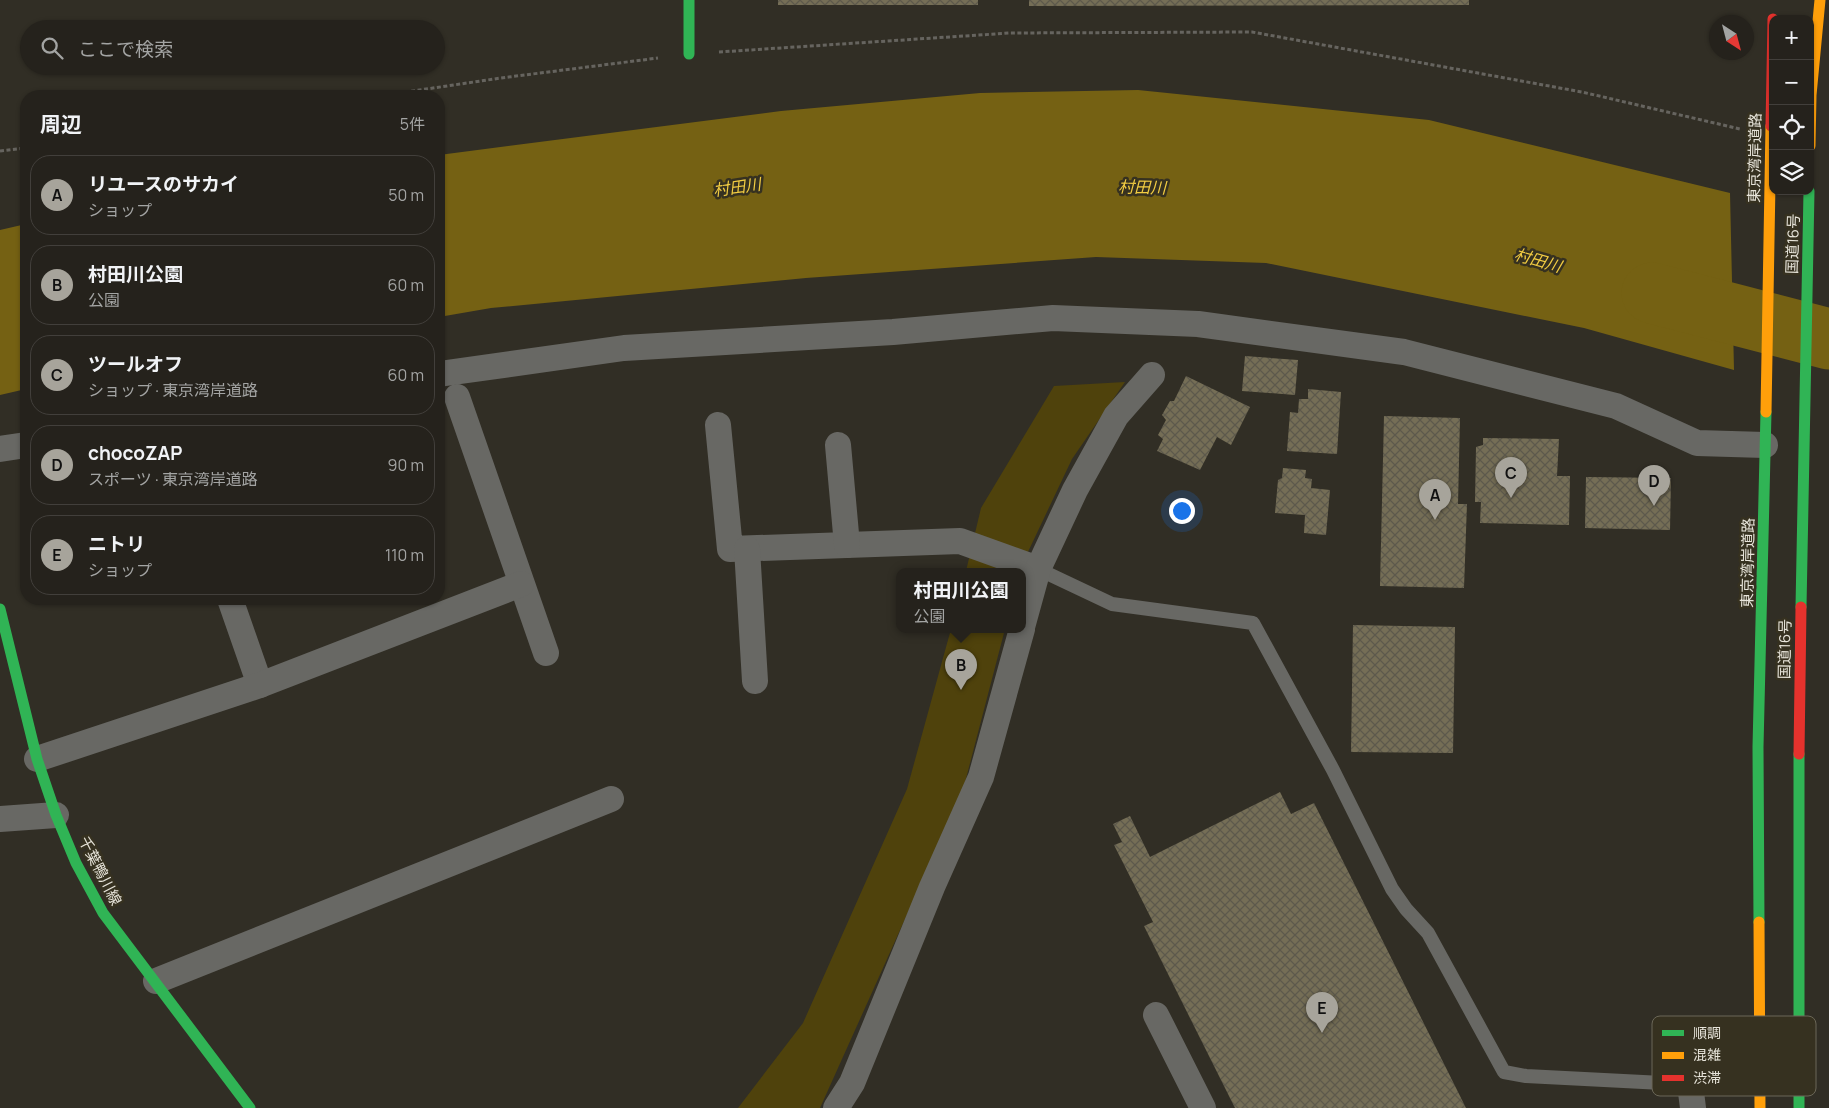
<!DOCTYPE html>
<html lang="ja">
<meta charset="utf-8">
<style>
body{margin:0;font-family:Manrope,"Noto Sans JP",sans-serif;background:#312f29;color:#f1f3f6}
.controls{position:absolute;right:15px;top:15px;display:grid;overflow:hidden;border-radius:10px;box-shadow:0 1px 4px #0004}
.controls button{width:45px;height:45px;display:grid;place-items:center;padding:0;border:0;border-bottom:1px solid #423f3b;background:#25221c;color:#f1f3f6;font:25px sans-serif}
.compass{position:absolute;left:1709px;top:15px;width:45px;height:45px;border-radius:50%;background:#25221c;box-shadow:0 1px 4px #0004;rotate:144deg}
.you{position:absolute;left:1181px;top:510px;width:18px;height:18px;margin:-12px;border:4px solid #fff;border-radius:50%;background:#1a73e8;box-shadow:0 0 0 8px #1a73e833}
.badge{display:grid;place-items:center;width:32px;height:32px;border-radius:50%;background:#a7a49b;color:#111;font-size:16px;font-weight:700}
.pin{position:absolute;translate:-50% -41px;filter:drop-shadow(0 1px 2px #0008)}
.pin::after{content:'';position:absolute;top:26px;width:18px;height:15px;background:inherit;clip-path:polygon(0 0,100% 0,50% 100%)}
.popup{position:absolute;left:896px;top:568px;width:130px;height:65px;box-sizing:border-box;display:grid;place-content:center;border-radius:10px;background:#25221c;filter:drop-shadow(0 1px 4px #0005);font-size:16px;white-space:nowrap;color:#a3a4a3}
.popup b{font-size:19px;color:#f1f3f6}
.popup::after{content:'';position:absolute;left:50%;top:100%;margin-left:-10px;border:10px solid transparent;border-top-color:#25221c}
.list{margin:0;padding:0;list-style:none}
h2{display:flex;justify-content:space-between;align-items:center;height:65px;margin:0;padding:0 20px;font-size:21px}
h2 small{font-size:16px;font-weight:400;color:#a3a4a3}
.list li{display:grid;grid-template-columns:32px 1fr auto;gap:15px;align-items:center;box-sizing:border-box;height:80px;margin:0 10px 10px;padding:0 10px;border:1px solid #423f3b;border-radius:20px}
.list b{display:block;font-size:19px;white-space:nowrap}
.list p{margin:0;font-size:16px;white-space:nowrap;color:#a3a4a3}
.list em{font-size:16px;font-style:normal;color:#a3a4a3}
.icon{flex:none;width:28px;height:28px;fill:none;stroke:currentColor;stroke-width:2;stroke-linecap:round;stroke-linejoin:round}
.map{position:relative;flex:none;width:1829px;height:1108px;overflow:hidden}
.search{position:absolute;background:#25221c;box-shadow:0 1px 4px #0004;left:20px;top:20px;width:425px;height:55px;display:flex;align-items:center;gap:12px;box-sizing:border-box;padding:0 18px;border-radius:28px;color:#a3a4a3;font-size:19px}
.panel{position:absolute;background:#25221c;box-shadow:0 1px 4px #0004;left:20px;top:90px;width:425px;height:515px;border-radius:20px}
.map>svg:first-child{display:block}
</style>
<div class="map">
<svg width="1829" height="1108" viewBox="0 0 1829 1108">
<defs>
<pattern id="building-cross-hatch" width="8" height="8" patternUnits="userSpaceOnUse" patternTransform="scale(1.25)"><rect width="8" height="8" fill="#756e56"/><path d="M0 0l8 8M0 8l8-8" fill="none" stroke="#5d594c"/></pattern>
</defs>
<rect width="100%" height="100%" fill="#312e25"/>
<g fill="#4f420c">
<polygon points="1125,382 1072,459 1027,554 1021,571 966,571 981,508 1054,386"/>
<polygon points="951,629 1005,629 963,790 820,1108 738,1108 803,1023 907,789"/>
</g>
<g fill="#756113">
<polygon points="1138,90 1429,120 1730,193 1734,370 1584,328 1266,263 1096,257 806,278 491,308 439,317 439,155 781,111 980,93"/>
<polygon points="26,224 26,389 0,395 0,230"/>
</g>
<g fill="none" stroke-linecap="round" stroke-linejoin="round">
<polyline stroke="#756113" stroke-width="61" points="1652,293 1829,339"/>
</g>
<g fill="url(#building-cross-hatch)">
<rect x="778" y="0" width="200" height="5"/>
<polygon points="1029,0 1469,0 1469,5 1029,6"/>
<polygon points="1245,356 1298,360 1295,395 1242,391"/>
<polygon points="1186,376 1250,407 1231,445 1217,437 1200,470 1157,451 1163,439 1158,435 1166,420 1162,415 1170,401 1174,401"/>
<polygon points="1308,389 1341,392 1337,454 1287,451 1290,412 1298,413 1299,399 1308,399"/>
<polygon points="1384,416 1460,418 1458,504 1467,504 1464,588 1380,586"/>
<polygon points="1483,438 1559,439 1557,476 1570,476 1569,525 1480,523 1481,502 1475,502 1476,447 1483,445"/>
<polygon points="1283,468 1306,470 1305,478 1312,479 1311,488 1330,490 1326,535 1304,533 1305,515 1275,513 1278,480 1282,478"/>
<polygon points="1586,477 1671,478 1670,530 1585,528"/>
<polygon points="1353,625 1455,627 1453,753 1351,752"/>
<polygon points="1280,792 1291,814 1314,803 1466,1108 1235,1108 1144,926 1153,922 1114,845 1122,842 1113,824 1130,816 1150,857"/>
</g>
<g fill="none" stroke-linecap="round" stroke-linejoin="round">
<g stroke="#66645f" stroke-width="3" stroke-dasharray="4 2.5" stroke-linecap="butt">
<polyline points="719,52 1010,33 1252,32 1582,92 1740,129"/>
<polyline points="379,96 501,78 658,58"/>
<polyline points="0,151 26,148"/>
</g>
<polyline stroke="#686864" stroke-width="14" points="1038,569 1112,604 1253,623 1333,770 1392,889 1406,909 1428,933 1504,1072 1526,1076 1760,1088"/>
<g stroke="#686864" stroke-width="26">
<polyline points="439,374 624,348 893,332 1053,318 1198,324 1404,352 1616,406 1697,443 1765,445"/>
<polyline points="457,397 546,653"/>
<polyline points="718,425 730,549 960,541 1038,569"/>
<polyline points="838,445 847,545"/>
<polyline points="0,449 26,445"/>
<polyline points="747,549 755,681"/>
<polyline points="230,599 260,685"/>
<polyline points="1022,627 1038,569 1075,490 1116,416 1152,375"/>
<polyline points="37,759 260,685 521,584"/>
<polyline points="0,819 56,815"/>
<polyline points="156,981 611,799"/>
<polyline points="1156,1015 1203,1108"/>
<polyline points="1690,1084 1693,1108"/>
<polyline points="836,1108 852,1083 932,887 981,777 1022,629"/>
</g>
<g stroke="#30b455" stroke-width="11">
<polyline points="689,0 689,54"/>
<polyline points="1801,607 1809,191"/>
<polyline points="0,609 37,759 56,815 76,863 103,913 250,1108"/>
<polyline points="1759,922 1758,747 1766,412"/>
<polyline points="1799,1108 1799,754"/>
</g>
<g stroke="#ff9f0a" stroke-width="11">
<polyline points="1810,146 1811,95 1820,0"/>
<polyline points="1766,412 1771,126"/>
<polyline points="1759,922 1760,1108"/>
</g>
<g stroke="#e5322d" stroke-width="11">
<polyline points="1771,126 1773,19"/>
<polyline points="1799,754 1801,607"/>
</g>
</g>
<g text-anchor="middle" stroke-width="5" stroke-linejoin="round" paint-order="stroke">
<g font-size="15" fill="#e7e4da" stroke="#363120">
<text transform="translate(1755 158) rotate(-89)" y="5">東京湾岸道路</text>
<text transform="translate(1793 244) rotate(-88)" y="5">国道16号</text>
<text transform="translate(1748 563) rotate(-89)" y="5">東京湾岸道路</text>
<text transform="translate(1785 649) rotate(-89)" y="5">国道16号</text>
<text transform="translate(100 871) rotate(63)" y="5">千葉鴨川線</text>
</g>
<g font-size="16" font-style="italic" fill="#f3cd42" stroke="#363120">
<text transform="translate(737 187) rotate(-8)" y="6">村田川</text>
<text transform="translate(1142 187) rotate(1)" y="6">村田川</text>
<text transform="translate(1538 260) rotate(16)" y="6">村田川</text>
</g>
</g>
<rect x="1652" y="1016" width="164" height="80" rx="8" fill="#363120" stroke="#6b6758" stroke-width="1"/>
<rect x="1662" y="1030" width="22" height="6" fill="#30b455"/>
<rect x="1662" y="1052" width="22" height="7" fill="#ff9f0a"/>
<rect x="1662" y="1075" width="22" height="6" fill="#e5322d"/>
<g font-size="14" fill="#e7e4da">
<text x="1693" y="1038">順調</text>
<text x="1693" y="1060">混雑</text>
<text x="1693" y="1083">渋滞</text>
</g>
</svg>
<div class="controls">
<button>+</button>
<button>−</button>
<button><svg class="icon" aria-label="locate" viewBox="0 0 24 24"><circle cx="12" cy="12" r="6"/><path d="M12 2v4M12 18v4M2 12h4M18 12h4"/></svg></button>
<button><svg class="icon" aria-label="layers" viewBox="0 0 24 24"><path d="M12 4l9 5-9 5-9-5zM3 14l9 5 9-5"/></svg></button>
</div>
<svg class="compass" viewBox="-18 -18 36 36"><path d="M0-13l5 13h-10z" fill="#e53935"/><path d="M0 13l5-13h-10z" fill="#a3a4a3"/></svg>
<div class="you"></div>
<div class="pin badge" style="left:1435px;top:520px">A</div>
<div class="pin badge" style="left:961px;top:690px">B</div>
<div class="popup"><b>村田川公園</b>公園</div>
<div class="pin badge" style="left:1511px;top:498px">C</div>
<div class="pin badge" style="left:1654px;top:506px">D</div>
<div class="pin badge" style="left:1322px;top:1033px">E</div>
<div class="search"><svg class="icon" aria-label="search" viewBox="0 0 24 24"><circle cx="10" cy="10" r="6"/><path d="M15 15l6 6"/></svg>ここで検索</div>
<section class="panel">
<h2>周辺<small>5件</small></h2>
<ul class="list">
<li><span class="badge">A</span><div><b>リユースのサカイ</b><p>ショップ</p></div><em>50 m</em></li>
<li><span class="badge">B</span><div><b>村田川公園</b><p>公園</p></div><em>60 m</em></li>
<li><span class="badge">C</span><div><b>ツールオフ</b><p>ショップ · 東京湾岸道路</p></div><em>60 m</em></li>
<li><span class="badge">D</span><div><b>chocoZAP</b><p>スポーツ · 東京湾岸道路</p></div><em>90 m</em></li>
<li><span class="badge">E</span><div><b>ニトリ</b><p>ショップ</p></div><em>110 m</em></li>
</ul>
</section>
</div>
